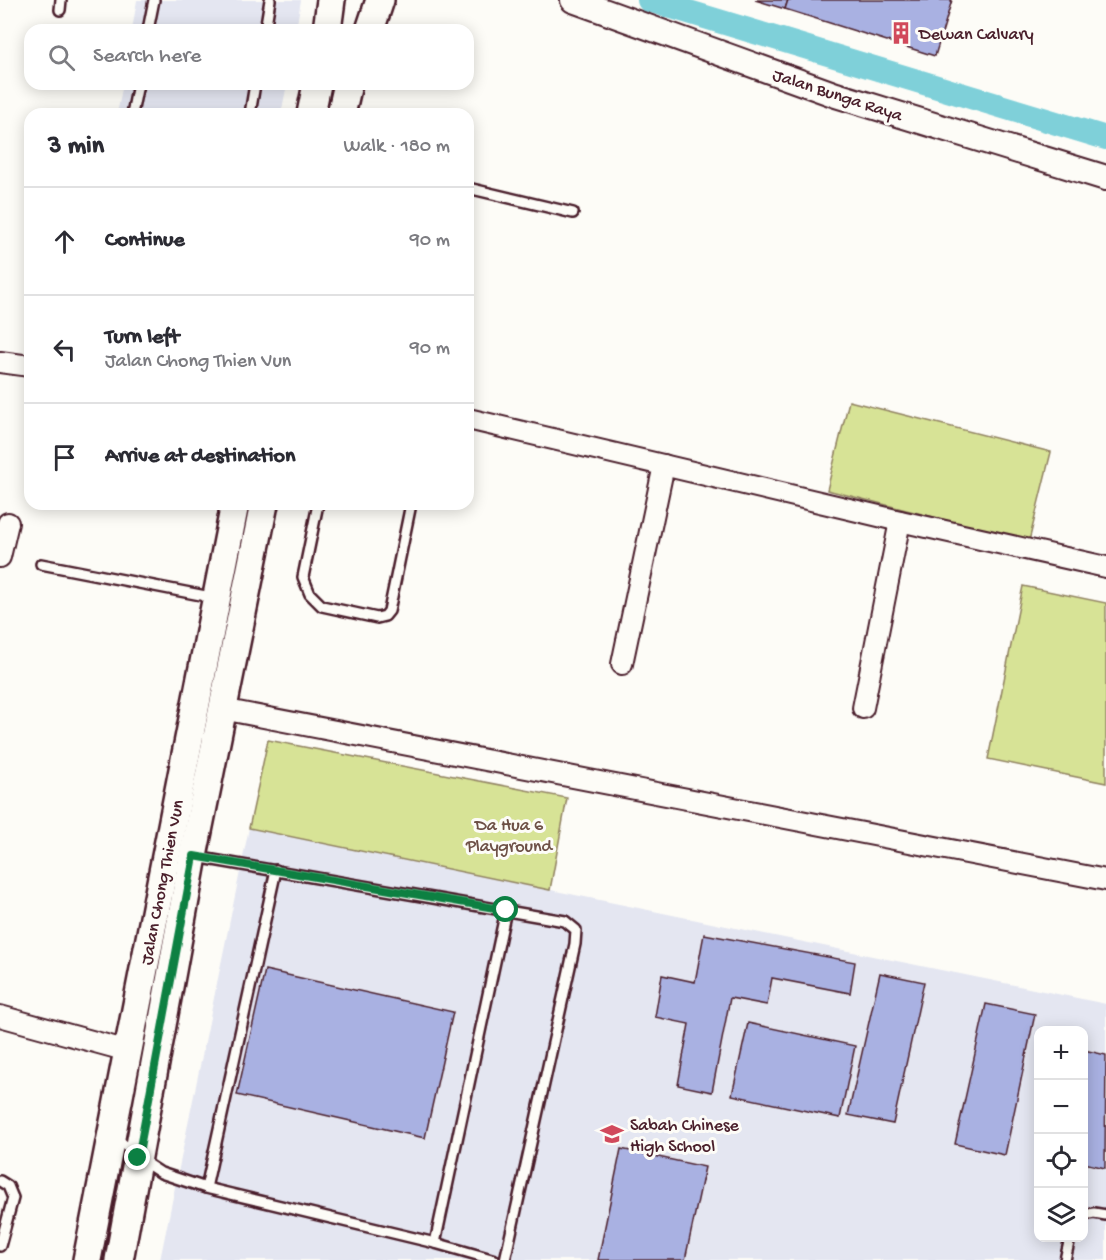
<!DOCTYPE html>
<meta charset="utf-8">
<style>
body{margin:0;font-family:"Gochi Hand",sans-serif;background:#f7f7f7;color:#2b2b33}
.controls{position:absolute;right:18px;bottom:18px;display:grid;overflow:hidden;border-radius:12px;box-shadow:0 3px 15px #0003}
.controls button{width:54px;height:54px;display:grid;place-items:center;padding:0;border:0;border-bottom:2px solid #e1e1e2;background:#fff;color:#2b2b33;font:30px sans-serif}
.stop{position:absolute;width:18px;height:18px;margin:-14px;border:4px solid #0b8043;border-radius:50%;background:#fff}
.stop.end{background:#0b8043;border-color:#fff;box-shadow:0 2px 6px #0008}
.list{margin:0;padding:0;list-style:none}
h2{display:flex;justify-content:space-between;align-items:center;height:78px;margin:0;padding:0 24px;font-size:26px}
h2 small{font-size:20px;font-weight:400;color:#7c7c81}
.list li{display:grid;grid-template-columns:39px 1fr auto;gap:18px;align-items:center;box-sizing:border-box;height:108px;padding:0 24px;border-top:2px solid #e1e1e2}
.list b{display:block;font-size:22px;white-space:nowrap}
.list p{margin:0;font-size:20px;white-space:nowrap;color:#7c7c81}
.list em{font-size:20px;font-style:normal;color:#7c7c81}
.icon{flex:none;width:33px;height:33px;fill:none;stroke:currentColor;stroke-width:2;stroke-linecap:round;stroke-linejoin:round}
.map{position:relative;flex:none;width:1106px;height:1260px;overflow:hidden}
.search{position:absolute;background:#fff;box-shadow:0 3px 15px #0003;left:24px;top:24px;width:450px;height:66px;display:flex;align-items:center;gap:15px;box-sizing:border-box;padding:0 21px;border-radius:18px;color:#7c7c81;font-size:22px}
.panel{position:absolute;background:#fff;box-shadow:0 3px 15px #0003;left:24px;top:108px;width:450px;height:402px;border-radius:18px}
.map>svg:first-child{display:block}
</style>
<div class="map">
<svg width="1106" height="1260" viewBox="0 0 1106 1260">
<rect width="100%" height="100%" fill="#fdfcf7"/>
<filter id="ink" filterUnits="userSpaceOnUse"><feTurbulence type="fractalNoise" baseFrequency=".0167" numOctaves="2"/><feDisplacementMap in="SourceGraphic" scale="12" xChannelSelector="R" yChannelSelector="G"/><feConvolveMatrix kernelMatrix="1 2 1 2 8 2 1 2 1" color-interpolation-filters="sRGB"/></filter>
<g filter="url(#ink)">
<g fill="#e4e6f1" fill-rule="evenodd">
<polygon points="137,0 301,0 296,30 132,30"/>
<polygon points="123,84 287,84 281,114 117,114"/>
<path d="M249,828L1106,1004V1260H160ZM1038,1030H1084V1238H1038Z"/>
</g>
<g fill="#d7e396" stroke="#908160" stroke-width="1.5">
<polygon points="849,401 1051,452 1029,541 827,490"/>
<polygon points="1023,586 1106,603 1106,783 988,759"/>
<polygon points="268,740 567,798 550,890 249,828"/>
</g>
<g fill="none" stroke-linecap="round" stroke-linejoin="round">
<polyline stroke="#7fd0d9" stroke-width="24" points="649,0 1106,138"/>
</g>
<g fill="#a9b1e2" stroke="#4a1f2b" stroke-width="1.5">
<polygon points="755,0 788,0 785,9"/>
<polygon points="788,0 952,0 935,56 785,9"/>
<polygon points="704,934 855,962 850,993 772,978 767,1005 730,998 712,1092 678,1085 689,1024 655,1017 662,975 695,982"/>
<polygon points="265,970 453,1012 425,1138 237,1095"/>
<polygon points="880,973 924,982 893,1124 848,1115"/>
<polygon points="986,1004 1035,1014 1005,1155 955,1144"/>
<polygon points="748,1023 855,1046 840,1118 732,1095"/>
<polygon points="1084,1050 1106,1055 1105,1168 1084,1163"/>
<polygon points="621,1149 705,1167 685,1260 598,1260"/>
</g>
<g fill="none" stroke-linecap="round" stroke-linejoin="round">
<g stroke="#4a1f2b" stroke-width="14">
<g id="service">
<polyline points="60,10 61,0"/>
<polyline points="148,30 154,0"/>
<polyline points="265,30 270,0"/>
<polyline points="132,114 138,84"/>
<polyline points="250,114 255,84"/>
<polyline points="468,188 573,213"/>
<polyline points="318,504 303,577 310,594 322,606 377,618 385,616 389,611 411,504"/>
<polyline points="41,564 216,598"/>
<polyline points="196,857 565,921 576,930 575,944 505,1260"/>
<polyline points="116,1137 138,1158 161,1173 206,1188 435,1243 495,1260"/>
<polyline points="0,1181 8,1186 13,1198 0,1246"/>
<polyline points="206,1188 276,870"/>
<polyline points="1084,1215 1094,1213 1106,1215"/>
<polyline points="435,1243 506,910"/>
<polyline points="1065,1260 1070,1238"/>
</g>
</g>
<g stroke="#4a1f2b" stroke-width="24">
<g id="minor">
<polyline points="0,362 30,366"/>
<polyline points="468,419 900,521 1106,567"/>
<polyline points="0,557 8,523"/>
<polyline points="622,664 664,465"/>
<polyline points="863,708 900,521"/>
<polyline points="222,709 1106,880"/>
<polyline points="0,1016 128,1051"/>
</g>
</g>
<g stroke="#4a1f2b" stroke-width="28">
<polyline id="tertiary" points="573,0 836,95 1106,178"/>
</g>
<g stroke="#4a1f2b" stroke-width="32">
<g id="secondary">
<polyline points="327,30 331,0"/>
<polyline points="370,30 380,0"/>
<polyline points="311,114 317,84"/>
<polyline points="341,114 348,84"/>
<polyline points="87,1260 235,504"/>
<polyline points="119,1260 193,856 264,504"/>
</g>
</g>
<use href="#service" stroke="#fdfcf7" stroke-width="9"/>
<use href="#minor" stroke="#fdfcf7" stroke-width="20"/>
<use href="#tertiary" stroke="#fdfcf7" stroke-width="24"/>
<use href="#secondary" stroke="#fdfcf7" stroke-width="27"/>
</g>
</g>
<g fill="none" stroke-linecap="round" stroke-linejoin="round" filter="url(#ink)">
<polyline stroke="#0b8043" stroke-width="8" points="138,1158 194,856 506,910"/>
</g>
<defs>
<g id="building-bare" transform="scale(1.8)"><path d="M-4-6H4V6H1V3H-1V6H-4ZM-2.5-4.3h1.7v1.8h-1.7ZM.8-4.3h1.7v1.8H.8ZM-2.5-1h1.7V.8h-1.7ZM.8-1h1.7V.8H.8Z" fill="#d1495b" stroke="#fdfcf7" stroke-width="2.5" paint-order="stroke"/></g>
<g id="school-bare" transform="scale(1.8)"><path d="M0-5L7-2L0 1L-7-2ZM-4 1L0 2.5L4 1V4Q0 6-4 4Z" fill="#d1495b" stroke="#fdfcf7" stroke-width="2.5" paint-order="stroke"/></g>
</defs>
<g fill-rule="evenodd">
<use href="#building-bare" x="901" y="33"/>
<use href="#school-bare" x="612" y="1134"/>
</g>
<g text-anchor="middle" stroke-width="6" stroke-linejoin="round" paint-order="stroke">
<g font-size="18" fill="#4a1f2b" stroke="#fdfcf7" text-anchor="start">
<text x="919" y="39">Dewan Calvary</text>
<text x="630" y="1130">Sabah Chinese<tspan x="630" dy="21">High School</tspan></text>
</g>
<g font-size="18" fill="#4a1f2b" stroke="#fdfcf7">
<text transform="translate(838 94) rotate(18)" y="6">Jalan Bunga Raya</text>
<text transform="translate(161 882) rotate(-79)" y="6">Jalan Chong Thien Vun</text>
</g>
<g font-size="18" fill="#6d5046" stroke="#fdfcf7">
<text x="509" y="830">Da Hua 6<tspan x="509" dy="21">Playground</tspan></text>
</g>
</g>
</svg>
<div class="controls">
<button>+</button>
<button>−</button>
<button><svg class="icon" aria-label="locate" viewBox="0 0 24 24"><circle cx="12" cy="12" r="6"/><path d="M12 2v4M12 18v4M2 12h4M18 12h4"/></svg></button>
<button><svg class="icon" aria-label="layers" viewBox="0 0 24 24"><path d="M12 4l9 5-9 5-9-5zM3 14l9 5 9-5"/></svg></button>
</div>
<div class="stop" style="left:506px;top:910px"></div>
<div class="stop end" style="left:138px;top:1158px"></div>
<div class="search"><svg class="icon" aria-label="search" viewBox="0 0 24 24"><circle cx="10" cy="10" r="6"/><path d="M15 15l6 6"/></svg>Search here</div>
<section class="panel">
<h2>3 min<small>Walk · 180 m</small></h2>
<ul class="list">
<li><svg class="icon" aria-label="ahead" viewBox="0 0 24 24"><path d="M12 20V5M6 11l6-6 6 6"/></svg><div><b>Continue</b></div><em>90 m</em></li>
<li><svg class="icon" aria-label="left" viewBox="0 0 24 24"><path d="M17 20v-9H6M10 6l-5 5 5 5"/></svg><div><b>Turn left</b><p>Jalan Chong Thien Vun</p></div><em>90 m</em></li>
<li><svg class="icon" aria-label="arrive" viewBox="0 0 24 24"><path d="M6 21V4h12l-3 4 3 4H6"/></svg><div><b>Arrive at destination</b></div></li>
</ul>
</section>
</div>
